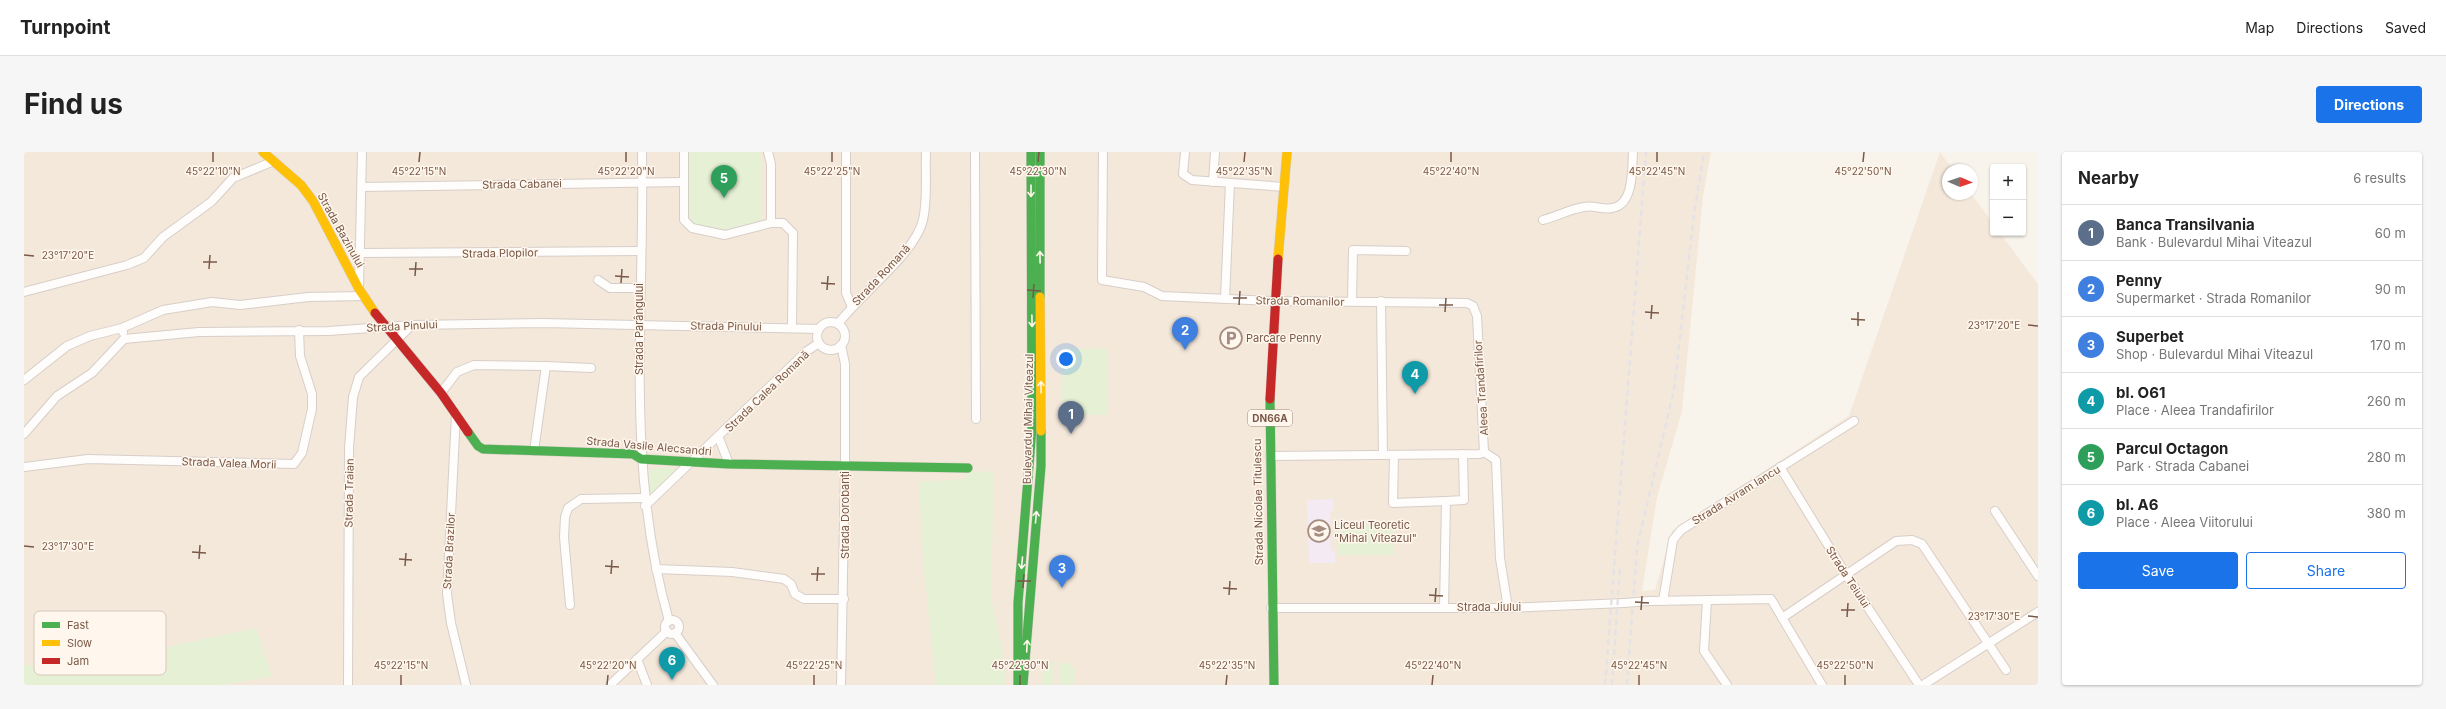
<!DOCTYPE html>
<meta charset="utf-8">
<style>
body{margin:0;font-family:Inter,sans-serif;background:#f6f6f6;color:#222}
.controls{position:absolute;right:12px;top:12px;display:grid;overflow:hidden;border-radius:4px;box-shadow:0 1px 3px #0004}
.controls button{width:36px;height:36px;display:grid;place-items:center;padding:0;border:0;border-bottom:1px solid #e0e0e0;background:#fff;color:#222;font:20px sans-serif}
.compass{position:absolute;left:1918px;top:12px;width:36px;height:36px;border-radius:50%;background:#fff;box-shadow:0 1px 3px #0004;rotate:92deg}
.you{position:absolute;left:1042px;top:207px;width:14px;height:14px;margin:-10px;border:3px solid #fff;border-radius:50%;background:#1a73e8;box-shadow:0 0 0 6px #1a73e833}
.badge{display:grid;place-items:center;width:26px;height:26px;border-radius:50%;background:#1a73e8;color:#fff;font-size:13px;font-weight:700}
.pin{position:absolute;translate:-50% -33px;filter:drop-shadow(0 1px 2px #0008)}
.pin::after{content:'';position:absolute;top:21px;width:14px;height:12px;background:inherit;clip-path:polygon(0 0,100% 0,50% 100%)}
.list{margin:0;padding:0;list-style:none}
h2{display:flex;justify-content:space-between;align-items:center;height:52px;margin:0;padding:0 16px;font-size:17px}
h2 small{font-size:13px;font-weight:400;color:#767676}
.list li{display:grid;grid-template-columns:26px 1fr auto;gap:12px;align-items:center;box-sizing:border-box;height:56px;padding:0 16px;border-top:1px solid #e0e0e0}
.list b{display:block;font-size:15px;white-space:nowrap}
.list p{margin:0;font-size:13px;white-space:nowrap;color:#767676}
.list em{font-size:13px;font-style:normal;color:#767676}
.actions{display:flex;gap:8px;padding:12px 16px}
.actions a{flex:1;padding:9px 0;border:1px solid #1a73e8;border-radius:4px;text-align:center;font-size:14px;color:#1a73e8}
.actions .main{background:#1a73e8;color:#fff}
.map{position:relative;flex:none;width:2014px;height:533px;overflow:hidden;border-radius:4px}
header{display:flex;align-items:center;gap:24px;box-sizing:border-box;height:56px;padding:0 20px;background:#fff;border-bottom:1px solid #e0e0e0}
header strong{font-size:19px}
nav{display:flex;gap:22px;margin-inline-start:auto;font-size:14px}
.intro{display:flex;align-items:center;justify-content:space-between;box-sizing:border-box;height:96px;padding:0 24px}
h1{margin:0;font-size:28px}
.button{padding:10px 18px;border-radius:4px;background:#1a73e8;color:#fff;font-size:14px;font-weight:700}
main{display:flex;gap:24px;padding:0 24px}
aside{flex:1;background:#fff;border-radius:4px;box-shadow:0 1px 3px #0004}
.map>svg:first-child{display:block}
</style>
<header>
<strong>Turnpoint</strong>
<nav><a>Map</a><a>Directions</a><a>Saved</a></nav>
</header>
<div class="intro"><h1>Find us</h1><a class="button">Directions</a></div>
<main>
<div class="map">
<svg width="2014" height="533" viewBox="0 0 2014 533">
<rect width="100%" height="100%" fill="#f8f3eb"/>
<polygon fill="#f4e8db" points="0,0 1687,0 1679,44 1658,259 1633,345 1618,439 1631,438 1648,379 1825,264 1916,0 1929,18 1924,18 1924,42 1947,42 1969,71 1969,81 1976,81 2014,132 2014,533 198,533 248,524 232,476 26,520 0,512"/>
<polygon fill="#f4eaf3" points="1309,347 1310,359 1306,359 1307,399 1311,399 1311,411 1285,411 1283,348"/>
<g fill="#e5f0d4">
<path d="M663,0H737V68C711,77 687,85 663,67Z"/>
<polygon points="1039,196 1084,197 1084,263 1038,263"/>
<polygon points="650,315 650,320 630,340 625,341 625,320 627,317"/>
<polygon points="941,319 970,320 967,446 982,517 982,533 912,533 899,408 895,330 941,327"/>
<polygon points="1370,373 1370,403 1314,403 1313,374"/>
<polygon points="232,476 248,524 198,533 0,533 0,512 26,520"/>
<polygon points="1019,510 1030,510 1029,533 1018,533"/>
<polygon points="1035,511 1046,511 1051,518 1050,533 1035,533"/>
</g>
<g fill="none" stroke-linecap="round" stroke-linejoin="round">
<g stroke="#d7cec8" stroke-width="10">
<g id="street">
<path d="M618,0C621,160 600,311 645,469"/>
<polyline points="660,0 660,68 668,76 701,83 747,71 759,71 769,81 768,175"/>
<polyline points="744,0 747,12 747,71"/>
<polyline points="822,0 822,141 828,155"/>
<polyline points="951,0 952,267"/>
<polyline points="1079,0 1078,128 1120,135 1138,144 1250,149 1443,151 1449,154 1453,164 1460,300"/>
<polyline points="1161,0 1159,22 1168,28 1260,35"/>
<polyline points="1189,30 1191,0"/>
<polyline points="338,35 659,30"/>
<path d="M1519,68C1533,64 1547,57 1560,55C1569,53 1579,58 1588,56C1610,53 1608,17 1609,0"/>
<polyline points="336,101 616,99"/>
<polyline points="574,128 586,136 615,136"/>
<polyline points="335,136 338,0"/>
<polyline points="0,140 103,113 120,106 139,85 187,50 209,26 250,9"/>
<polyline points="1201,147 1206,31"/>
<polyline points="1328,149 1329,98 1382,99"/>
<polyline points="1357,149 1359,303"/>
<circle cx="807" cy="184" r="14"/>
<path d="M814,172C836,142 891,102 899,68C904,46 901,22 902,0"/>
<polyline points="98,176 139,158 188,150 216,153 284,145 340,144"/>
<polyline points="817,193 821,212 821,314 817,533"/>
<polyline points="522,214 567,216"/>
<polyline points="0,228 43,194 66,184 98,176 99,180"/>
<polyline points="417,241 433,220 450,213 522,214 510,299"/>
<polyline points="432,262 423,442 427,471 442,533"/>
<polyline points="0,282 33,244 68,221 100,187 175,180 305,179 388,173 519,171 795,177"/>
<polyline points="695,286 705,312"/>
<polyline points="1460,300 1472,308 1476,406 1484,456"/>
<polyline points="1370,303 1369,351 1422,349"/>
<polyline points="1246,304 1456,302 1460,300"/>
<polyline points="0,315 64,307 270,312 278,301 288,257 288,242 276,204 275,178"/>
<polyline points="1756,315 1823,424 1895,533"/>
<polyline points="621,354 783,199 795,191"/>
<polyline points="1971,359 2014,424"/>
<polyline points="632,417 708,420 760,427 767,432 771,442 780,447 820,447"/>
<polyline points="1683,448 1680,499 1703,533"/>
<polyline points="1625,449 1747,447 1798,533"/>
<polyline points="1639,449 1649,388 1657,378 1830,269"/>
<polyline points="546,453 540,385 541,365 544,356 557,347 620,346"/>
<polyline points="1247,456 1484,456 1600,451"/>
<polyline points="1420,456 1422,349 1440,348 1439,302"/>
<polyline points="1758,466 1872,389 1888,388 1898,392 1982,518"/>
<circle cx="648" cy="475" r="7"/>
<polyline points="651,481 689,533"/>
<polyline points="613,507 623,533"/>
<polyline points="324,533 325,296 329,245 335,225 388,173"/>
<polyline points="586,533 643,479"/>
<polyline points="1899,533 2014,460"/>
</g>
</g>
<g stroke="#d8cec7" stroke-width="10">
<g id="fast">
<polyline points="1016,0 1016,145"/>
<polyline points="1246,247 1250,533"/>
<polyline points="444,280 454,294 459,297 609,302 617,307 705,312 944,316"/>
<polyline points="994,532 994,451 1008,276 1007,0"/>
<polyline points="999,533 1017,314 1017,279"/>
</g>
</g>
<g stroke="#d8cec7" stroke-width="10">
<g id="slow">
<polyline points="239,0 277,33 289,49 335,137 351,161"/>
<polyline points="1254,107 1263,0"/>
<polyline points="1016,145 1017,279"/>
</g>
</g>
<g stroke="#d8cec7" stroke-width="10">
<g id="jam">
<polyline points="351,161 417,241 444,280"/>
<polyline points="1246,247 1254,107"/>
</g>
</g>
<use href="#street" stroke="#fefdfc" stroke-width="8"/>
<use href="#fast" stroke="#4caf50" stroke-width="9"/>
<use href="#slow" stroke="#ffc107" stroke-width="9"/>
<use href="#jam" stroke="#c62828" stroke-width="9"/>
<g stroke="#e5e2e5" stroke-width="2.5" stroke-dasharray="6 4" stroke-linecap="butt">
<polyline points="1581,533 1622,0"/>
<polyline points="1588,533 1596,416"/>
<polyline points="1603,533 1613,395 1650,238 1670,62 1680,0"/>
</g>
<g stroke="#d7cec8" stroke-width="10" stroke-linecap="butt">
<polyline id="street-bridge" points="1600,451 1625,449"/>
</g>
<use href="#street-bridge" stroke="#fefdfc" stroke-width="8"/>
</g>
<defs><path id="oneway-shaft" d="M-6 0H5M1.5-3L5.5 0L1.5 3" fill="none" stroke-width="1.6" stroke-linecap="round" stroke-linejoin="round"/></defs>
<g stroke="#fff7ed">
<use href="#oneway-shaft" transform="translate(1007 39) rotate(90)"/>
<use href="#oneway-shaft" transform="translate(1016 105) rotate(-91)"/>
<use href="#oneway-shaft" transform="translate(1008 169) rotate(89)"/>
<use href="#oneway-shaft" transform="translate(1017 235) rotate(-91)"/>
<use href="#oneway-shaft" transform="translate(1012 365) rotate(-85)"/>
<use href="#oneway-shaft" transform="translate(998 411) rotate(95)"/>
<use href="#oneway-shaft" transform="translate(1003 494) rotate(-87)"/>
</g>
<path fill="none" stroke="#795848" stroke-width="1.5" d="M189,10V0M395,10L396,0M602,10V0M808,10V0M1014,10L1015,0M1220,10L1221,0M1427,10V0M1633,10V0M1839,10L1840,0M0,103L10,104M179,110H193M185,117L186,103M385,117H399M391,124L392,110M591,124L605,125M597,131L598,117M797,131L811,132M803,138L804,124M1003,138L1017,139M1009,146L1010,132M1209,146H1223M1215,153L1216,139M1415,153H1429M1421,160L1422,146M1621,160L1635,161M1627,167L1628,153M1827,167L1841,168M2004,173L2014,174M1834,174V160M0,394L10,395M168,400L182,401M175,407L176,393M375,407L388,408M381,414L382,401M581,414L595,415M587,422L588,408M787,422H801M793,429L794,415M993,429H1007M999,436L1000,422M1199,436L1213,437M1205,443L1206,429M1405,443L1419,444M1411,450L1412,436M1611,450L1625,451M1617,458L1618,444M1817,458H1831M2004,464L2014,465M1823,465L1824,451M377,533V523M583,533L584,523M790,533V523M996,533V523M1202,533L1203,523M1408,533L1409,523M1615,533V523M1821,533V523"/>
<defs>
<g id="parking-ring" transform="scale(1.15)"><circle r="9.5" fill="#fff7ed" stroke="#a58e81" stroke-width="1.5"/><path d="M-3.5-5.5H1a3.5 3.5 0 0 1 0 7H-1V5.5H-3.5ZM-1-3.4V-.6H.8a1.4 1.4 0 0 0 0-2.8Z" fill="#a58e81"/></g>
<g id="school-ring" transform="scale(1.15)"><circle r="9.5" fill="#fff7ed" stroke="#a58e81" stroke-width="1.5"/><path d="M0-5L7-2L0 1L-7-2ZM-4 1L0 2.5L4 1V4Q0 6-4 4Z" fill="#a58e81"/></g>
</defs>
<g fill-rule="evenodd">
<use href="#parking-ring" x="1207" y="186"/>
<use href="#school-ring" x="1295" y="379"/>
</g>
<g text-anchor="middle" stroke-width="3" stroke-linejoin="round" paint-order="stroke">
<rect fill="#fff7ed" stroke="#a1887a" stroke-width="1" x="1224" y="258" width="44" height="16" rx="3"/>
<g font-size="10" font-weight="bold" fill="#795848">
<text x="1246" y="270">DN66A</text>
</g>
<g font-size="11" fill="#795848" stroke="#fff7ed">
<text transform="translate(498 32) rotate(-1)" y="4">Strada Cabanei</text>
<text transform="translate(317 78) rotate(61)" y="4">Strada Bazinului</text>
<text transform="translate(476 101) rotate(-1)" y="4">Strada Plopilor</text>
<text transform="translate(857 123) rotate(-47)" y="4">Strada Romană</text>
<text transform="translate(1276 149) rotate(1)" y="4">Strada Romanilor</text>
<text transform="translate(378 174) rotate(-3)" y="4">Strada Pinului</text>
<text transform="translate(702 174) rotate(1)" y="4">Strada Pinului</text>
<text transform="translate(615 177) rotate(-90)" y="4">Strada Parângului</text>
<text transform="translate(1457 236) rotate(-94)" y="4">Aleea Trandafirilor</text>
<text transform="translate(743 239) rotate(-44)" y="4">Strada Calea Romană</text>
<text transform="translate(1004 267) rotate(-89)" y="4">Bulevardul Mihai Viteazul</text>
<text transform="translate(625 294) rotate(5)" y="4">Strada Vasile Alecsandri</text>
<text transform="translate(205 311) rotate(2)" y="4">Strada Valea Morii</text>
<text transform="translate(325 341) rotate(-89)" y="4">Strada Traian</text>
<text transform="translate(1712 343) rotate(-32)" y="4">Strada Avram Iancu</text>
<text transform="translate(1234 350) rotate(-91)" y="4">Strada Nicolae Titulescu</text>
<text transform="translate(821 363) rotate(-90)" y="4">Strada Dorobanți</text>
<text transform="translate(425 399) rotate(-87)" y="4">Strada Brazilor</text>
<text transform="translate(1824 425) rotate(57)" y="4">Strada Teiului</text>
<text x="1465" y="459">Strada Jiului</text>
</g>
<g font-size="11" fill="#795848" stroke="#fff7ed" text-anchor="start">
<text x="1222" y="190">Parcare Penny</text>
<text x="1310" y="377">Liceul Teoretic<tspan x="1310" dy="13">"Mihai Viteazul"</tspan></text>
</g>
</g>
<rect x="10" y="459" width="132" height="64" rx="6" fill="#fff7ed" stroke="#d7c7bc" stroke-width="1"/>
<rect x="18" y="470" width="18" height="6" fill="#4caf50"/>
<rect x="18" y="488" width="18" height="6" fill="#ffc107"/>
<rect x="18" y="506" width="18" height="6" fill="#c62828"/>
<g font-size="11" fill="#795848">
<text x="43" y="477">Fast</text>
<text x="43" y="495">Slow</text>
<text x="43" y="513">Jam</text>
</g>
<g font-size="10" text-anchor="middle" fill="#795848" stroke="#fff7ed" stroke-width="3" stroke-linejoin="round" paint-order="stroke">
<text x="189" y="23">45°22'10"N</text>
<text x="395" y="23">45°22'15"N</text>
<text x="602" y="23">45°22'20"N</text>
<text x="808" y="23">45°22'25"N</text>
<text x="1014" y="23">45°22'30"N</text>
<text x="1220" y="23">45°22'35"N</text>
<text x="1427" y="23">45°22'40"N</text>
<text x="1633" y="23">45°22'45"N</text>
<text x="1839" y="23">45°22'50"N</text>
<text x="44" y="107">23°17'20"E</text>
<text x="1970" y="177">23°17'20"E</text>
<text x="44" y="398">23°17'30"E</text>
<text x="1970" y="468">23°17'30"E</text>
<text x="377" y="517">45°22'15"N</text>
<text x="584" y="517">45°22'20"N</text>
<text x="790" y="517">45°22'25"N</text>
<text x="996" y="517">45°22'30"N</text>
<text x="1203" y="517">45°22'35"N</text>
<text x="1409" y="517">45°22'40"N</text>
<text x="1615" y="517">45°22'45"N</text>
<text x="1821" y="517">45°22'50"N</text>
</g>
</svg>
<div class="controls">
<button>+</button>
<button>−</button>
</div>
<svg class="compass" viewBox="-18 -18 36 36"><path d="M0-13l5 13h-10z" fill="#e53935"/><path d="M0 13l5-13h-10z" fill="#767676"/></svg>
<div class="you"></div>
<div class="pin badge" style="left:1047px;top:282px;background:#5c6f8a">1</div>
<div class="pin badge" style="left:1161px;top:198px;background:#3f7fe0">2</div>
<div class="pin badge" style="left:1038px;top:436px;background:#3f7fe0">3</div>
<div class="pin badge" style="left:1391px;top:242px;background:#0f9aa8">4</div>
<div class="pin badge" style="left:700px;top:46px;background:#2e9e5b">5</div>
<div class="pin badge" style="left:648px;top:528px;background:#0f9aa8">6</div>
</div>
<aside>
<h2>Nearby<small>6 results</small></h2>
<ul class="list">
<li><span class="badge" style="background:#5c6f8a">1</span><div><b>Banca Transilvania</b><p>Bank · Bulevardul Mihai Viteazul</p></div><em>60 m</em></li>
<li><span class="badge" style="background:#3f7fe0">2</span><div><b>Penny</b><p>Supermarket · Strada Romanilor</p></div><em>90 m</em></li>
<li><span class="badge" style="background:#3f7fe0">3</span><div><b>Superbet</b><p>Shop · Bulevardul Mihai Viteazul</p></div><em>170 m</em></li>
<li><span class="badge" style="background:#0f9aa8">4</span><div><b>bl. O61</b><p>Place · Aleea Trandafirilor</p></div><em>260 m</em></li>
<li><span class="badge" style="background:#2e9e5b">5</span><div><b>Parcul Octagon</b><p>Park · Strada Cabanei</p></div><em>280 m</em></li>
<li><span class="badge" style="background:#0f9aa8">6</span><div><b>bl. A6</b><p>Place · Aleea Viitorului</p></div><em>380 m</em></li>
</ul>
<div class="actions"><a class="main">Save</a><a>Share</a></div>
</aside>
</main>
